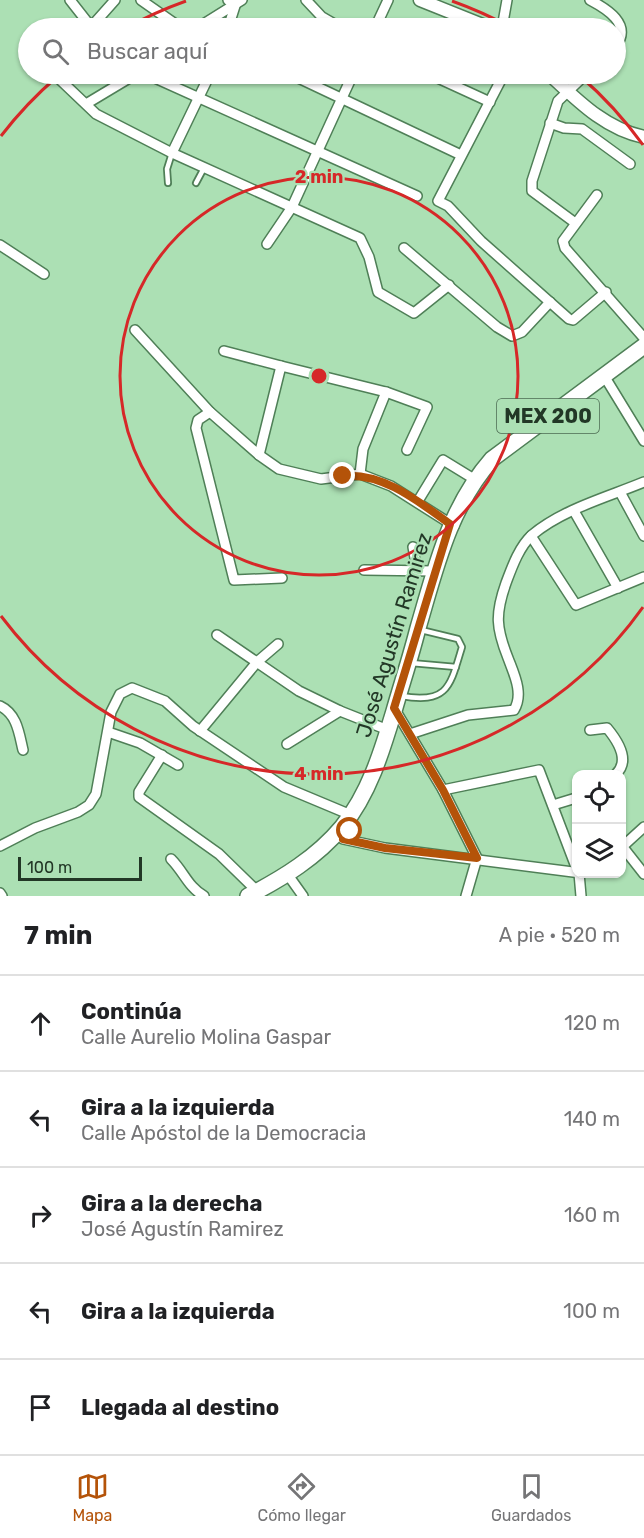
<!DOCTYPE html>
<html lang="es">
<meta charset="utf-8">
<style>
body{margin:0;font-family:Rubik,sans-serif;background:#f2f2f2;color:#202124}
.controls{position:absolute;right:18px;bottom:18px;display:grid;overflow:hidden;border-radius:12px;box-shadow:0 2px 4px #0004}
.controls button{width:54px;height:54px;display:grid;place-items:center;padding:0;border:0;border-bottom:2px solid #e0e0e0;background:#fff;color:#202124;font:30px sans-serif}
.scale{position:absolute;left:18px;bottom:15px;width:124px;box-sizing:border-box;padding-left:6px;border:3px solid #223726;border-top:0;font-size:16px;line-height:21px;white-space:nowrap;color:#223726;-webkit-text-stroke:4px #ace0b4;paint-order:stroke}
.stop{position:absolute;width:18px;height:18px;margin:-14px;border:4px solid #b45309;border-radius:50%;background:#fff}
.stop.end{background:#b45309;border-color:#fff;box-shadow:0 2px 6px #0008}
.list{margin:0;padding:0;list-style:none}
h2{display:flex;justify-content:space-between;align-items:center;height:78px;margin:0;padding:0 24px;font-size:26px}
h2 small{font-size:20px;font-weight:400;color:#757577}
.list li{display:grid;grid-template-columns:39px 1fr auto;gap:18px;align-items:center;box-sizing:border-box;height:96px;padding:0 24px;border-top:2px solid #e0e0e0}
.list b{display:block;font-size:22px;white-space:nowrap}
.list p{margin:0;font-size:20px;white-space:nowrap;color:#757577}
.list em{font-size:20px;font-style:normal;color:#757577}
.icon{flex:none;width:33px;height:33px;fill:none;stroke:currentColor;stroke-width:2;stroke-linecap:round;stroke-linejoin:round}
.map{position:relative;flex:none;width:644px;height:896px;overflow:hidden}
.search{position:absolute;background:#fff;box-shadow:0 2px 4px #0004;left:18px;right:18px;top:18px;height:66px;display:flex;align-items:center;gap:15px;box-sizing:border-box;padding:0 21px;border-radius:33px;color:#757577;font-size:22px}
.sheet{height:558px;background:#fff}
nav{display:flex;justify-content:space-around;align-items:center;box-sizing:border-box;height:84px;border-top:2px solid #e0e0e0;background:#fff;font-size:16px;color:#757577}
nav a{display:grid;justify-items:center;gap:3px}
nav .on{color:#b45309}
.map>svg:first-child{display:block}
</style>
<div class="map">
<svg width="644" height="896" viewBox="0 0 644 896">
<rect width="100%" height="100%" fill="#ace0b4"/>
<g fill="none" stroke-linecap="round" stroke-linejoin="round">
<g stroke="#4f7f57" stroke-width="8">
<g id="service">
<polyline points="168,183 167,169 172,153"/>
<polyline points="196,183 204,168"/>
<polyline points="411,663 456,667"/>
<path d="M401,696C448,704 450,687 462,647L458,639L421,630"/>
</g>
</g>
<g stroke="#4f7f57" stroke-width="12">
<g id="minor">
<polyline points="70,0 92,28"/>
<polyline points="141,0 181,28"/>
<polyline points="228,0 235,6 228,28"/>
<polyline points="306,0 322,17 341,28"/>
<path d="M590,0C607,9 632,24 616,46"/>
<polyline points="91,27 115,0"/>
<polyline points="197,28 242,0"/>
<polyline points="375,28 388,0"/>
<polyline points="502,28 507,0"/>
<polyline points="54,74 96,114 172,153 360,238 369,257 378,292 414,313 449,285"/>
<polyline points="146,74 417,196"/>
<polyline points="290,74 461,155"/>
<polyline points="429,74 490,102"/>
<polyline points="504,74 438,201 448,206 481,241 569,319 573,320 606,292"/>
<polyline points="86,104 136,74"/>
<polyline points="550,123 564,128 582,129 630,164"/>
<polyline points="172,153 210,74"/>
<polyline points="597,195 563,241 565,248 644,338"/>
<polyline points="574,222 532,191 532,181 558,101 586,74"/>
<polyline points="267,244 292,207 353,74"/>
<polyline points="0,245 44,274"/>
<polyline points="404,248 497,327 512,336 522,332 550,302"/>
<polyline points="135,330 210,412 259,455 279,469 321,479 360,474 391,486 454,526"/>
<polyline points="224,351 281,366"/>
<polyline points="603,374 644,441"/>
<polyline points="210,412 198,420 196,428 234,580 282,578"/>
<polyline points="259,455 281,366 386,392 427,407 407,450"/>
<polyline points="360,474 363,449 386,392"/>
<polyline points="620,492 644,536"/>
<polyline points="418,501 443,460 474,479"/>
<polyline points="574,511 618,588"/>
<polyline points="531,536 576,605 644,577"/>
<polyline points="413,547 417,569"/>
<polyline points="364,570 434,571"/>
<polyline points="217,635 299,691 340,711 388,730"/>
<path d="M0,706C17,714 19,733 23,750"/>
<polyline points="394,708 443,790 477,858 466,896"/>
<path d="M590,730L607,728C617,740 631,760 616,774"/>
<polyline points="200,731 257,662 278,644"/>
<polyline points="108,732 140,743 178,765"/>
<path d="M410,734L468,715L514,710C524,694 514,674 508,658C496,628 495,614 506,583C512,567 519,547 532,535C563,509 608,497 644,482"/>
<polyline points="287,744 340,711"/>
<polyline points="162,755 139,792 139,797 219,854 260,894"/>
<polyline points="443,790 539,770 576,867"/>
<polyline points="553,805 576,798"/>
<polyline points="343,839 385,848 581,873"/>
<polyline points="0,846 35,828 78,812 89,805 96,794 111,712 120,694 132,688 165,701 193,726 284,787 351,815"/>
<polyline points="622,846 644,874"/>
<polyline points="622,847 644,827"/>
<path d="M171,859C184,872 188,887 204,896"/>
<polyline points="579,873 581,896"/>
<polyline points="288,875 303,896"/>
<polyline points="0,893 2,896"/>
</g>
</g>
<g stroke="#4f7f57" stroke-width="15">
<g id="tertiary">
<polyline points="420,0 490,28"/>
<path d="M549,74C577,100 605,129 644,137"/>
</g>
</g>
<g stroke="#4f7f57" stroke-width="18">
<path id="primary" d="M248,896C283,878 317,857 342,827C369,794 382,751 394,711C402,683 411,656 418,628C436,567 449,508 492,459L644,346"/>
</g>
<use href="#service" stroke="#fff" stroke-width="4.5"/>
<use href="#minor" stroke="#fff" stroke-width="9"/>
<use href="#tertiary" stroke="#fff" stroke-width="12"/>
<use href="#primary" stroke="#fff" stroke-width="15"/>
</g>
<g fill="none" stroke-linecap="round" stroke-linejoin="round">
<path stroke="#b45309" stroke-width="8" d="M343,476C383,472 419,502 450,524L394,708L443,790L477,858L385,848L343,839L350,831"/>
</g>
<g fill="none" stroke="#d62828" stroke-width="3">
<circle cx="319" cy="376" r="199"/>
<path d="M643 607A398 398 0 0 1 1 616M1 136A398 398 0 0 1 58 76M126 28A398 398 0 0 1 186 1M452 1A398 398 0 0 1 512 28M580 76A398 398 0 0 1 643 145"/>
</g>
<g text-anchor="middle" stroke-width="4.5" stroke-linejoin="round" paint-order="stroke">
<rect fill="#ace0b4" stroke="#4b6a51" stroke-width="1.5" x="497" y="399" width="102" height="34" rx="4.5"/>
<g font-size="20" font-weight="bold" fill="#223726">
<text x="548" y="423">MEX 200</text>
</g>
<g font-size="21" fill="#223726" stroke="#ace0b4">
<text transform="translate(394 635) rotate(-73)" y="7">José Agustín Ramirez</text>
</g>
</g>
<circle cx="319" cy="376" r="9" fill="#d62828" stroke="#ace0b4" stroke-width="3"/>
<g font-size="18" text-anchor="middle" font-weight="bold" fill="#d62828" stroke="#ace0b4" stroke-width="4.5" stroke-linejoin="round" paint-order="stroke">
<text x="319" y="183">2 min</text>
<text x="319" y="780">4 min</text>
</g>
</svg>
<div class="controls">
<button><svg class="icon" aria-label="locate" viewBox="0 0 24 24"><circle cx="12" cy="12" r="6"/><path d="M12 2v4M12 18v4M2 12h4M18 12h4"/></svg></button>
<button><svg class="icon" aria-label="layers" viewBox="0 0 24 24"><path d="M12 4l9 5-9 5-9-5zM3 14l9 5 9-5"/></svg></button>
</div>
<div class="scale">100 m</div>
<div class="stop" style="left:350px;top:831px"></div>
<div class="stop end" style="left:343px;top:476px"></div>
<div class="search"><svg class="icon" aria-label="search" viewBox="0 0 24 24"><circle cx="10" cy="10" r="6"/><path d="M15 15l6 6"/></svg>Buscar aquí</div>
</div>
<section class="sheet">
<h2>7 min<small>A pie · 520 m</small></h2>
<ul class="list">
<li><svg class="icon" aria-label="ahead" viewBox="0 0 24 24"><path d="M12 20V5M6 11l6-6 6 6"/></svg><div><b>Continúa</b><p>Calle Aurelio Molina Gaspar</p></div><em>120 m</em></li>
<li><svg class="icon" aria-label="left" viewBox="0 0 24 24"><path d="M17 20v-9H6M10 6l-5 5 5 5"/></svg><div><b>Gira a la izquierda</b><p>Calle Apóstol de la Democracia</p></div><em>140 m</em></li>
<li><svg class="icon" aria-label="right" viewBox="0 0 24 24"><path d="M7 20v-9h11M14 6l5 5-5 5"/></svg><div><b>Gira a la derecha</b><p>José Agustín Ramirez</p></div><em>160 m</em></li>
<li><svg class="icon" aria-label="left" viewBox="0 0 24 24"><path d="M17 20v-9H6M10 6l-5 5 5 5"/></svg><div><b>Gira a la izquierda</b></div><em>100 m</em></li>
<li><svg class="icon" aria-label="arrive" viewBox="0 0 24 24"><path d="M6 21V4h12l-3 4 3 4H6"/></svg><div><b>Llegada al destino</b></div></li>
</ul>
</section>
<nav>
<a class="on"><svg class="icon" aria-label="map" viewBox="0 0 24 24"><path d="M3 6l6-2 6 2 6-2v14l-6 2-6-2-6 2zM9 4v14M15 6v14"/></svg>Mapa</a>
<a><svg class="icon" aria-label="directions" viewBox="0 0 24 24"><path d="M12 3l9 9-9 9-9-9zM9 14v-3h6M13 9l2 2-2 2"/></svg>Cómo llegar</a>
<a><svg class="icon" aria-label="saved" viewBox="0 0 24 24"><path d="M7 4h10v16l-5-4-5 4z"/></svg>Guardados</a>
</nav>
